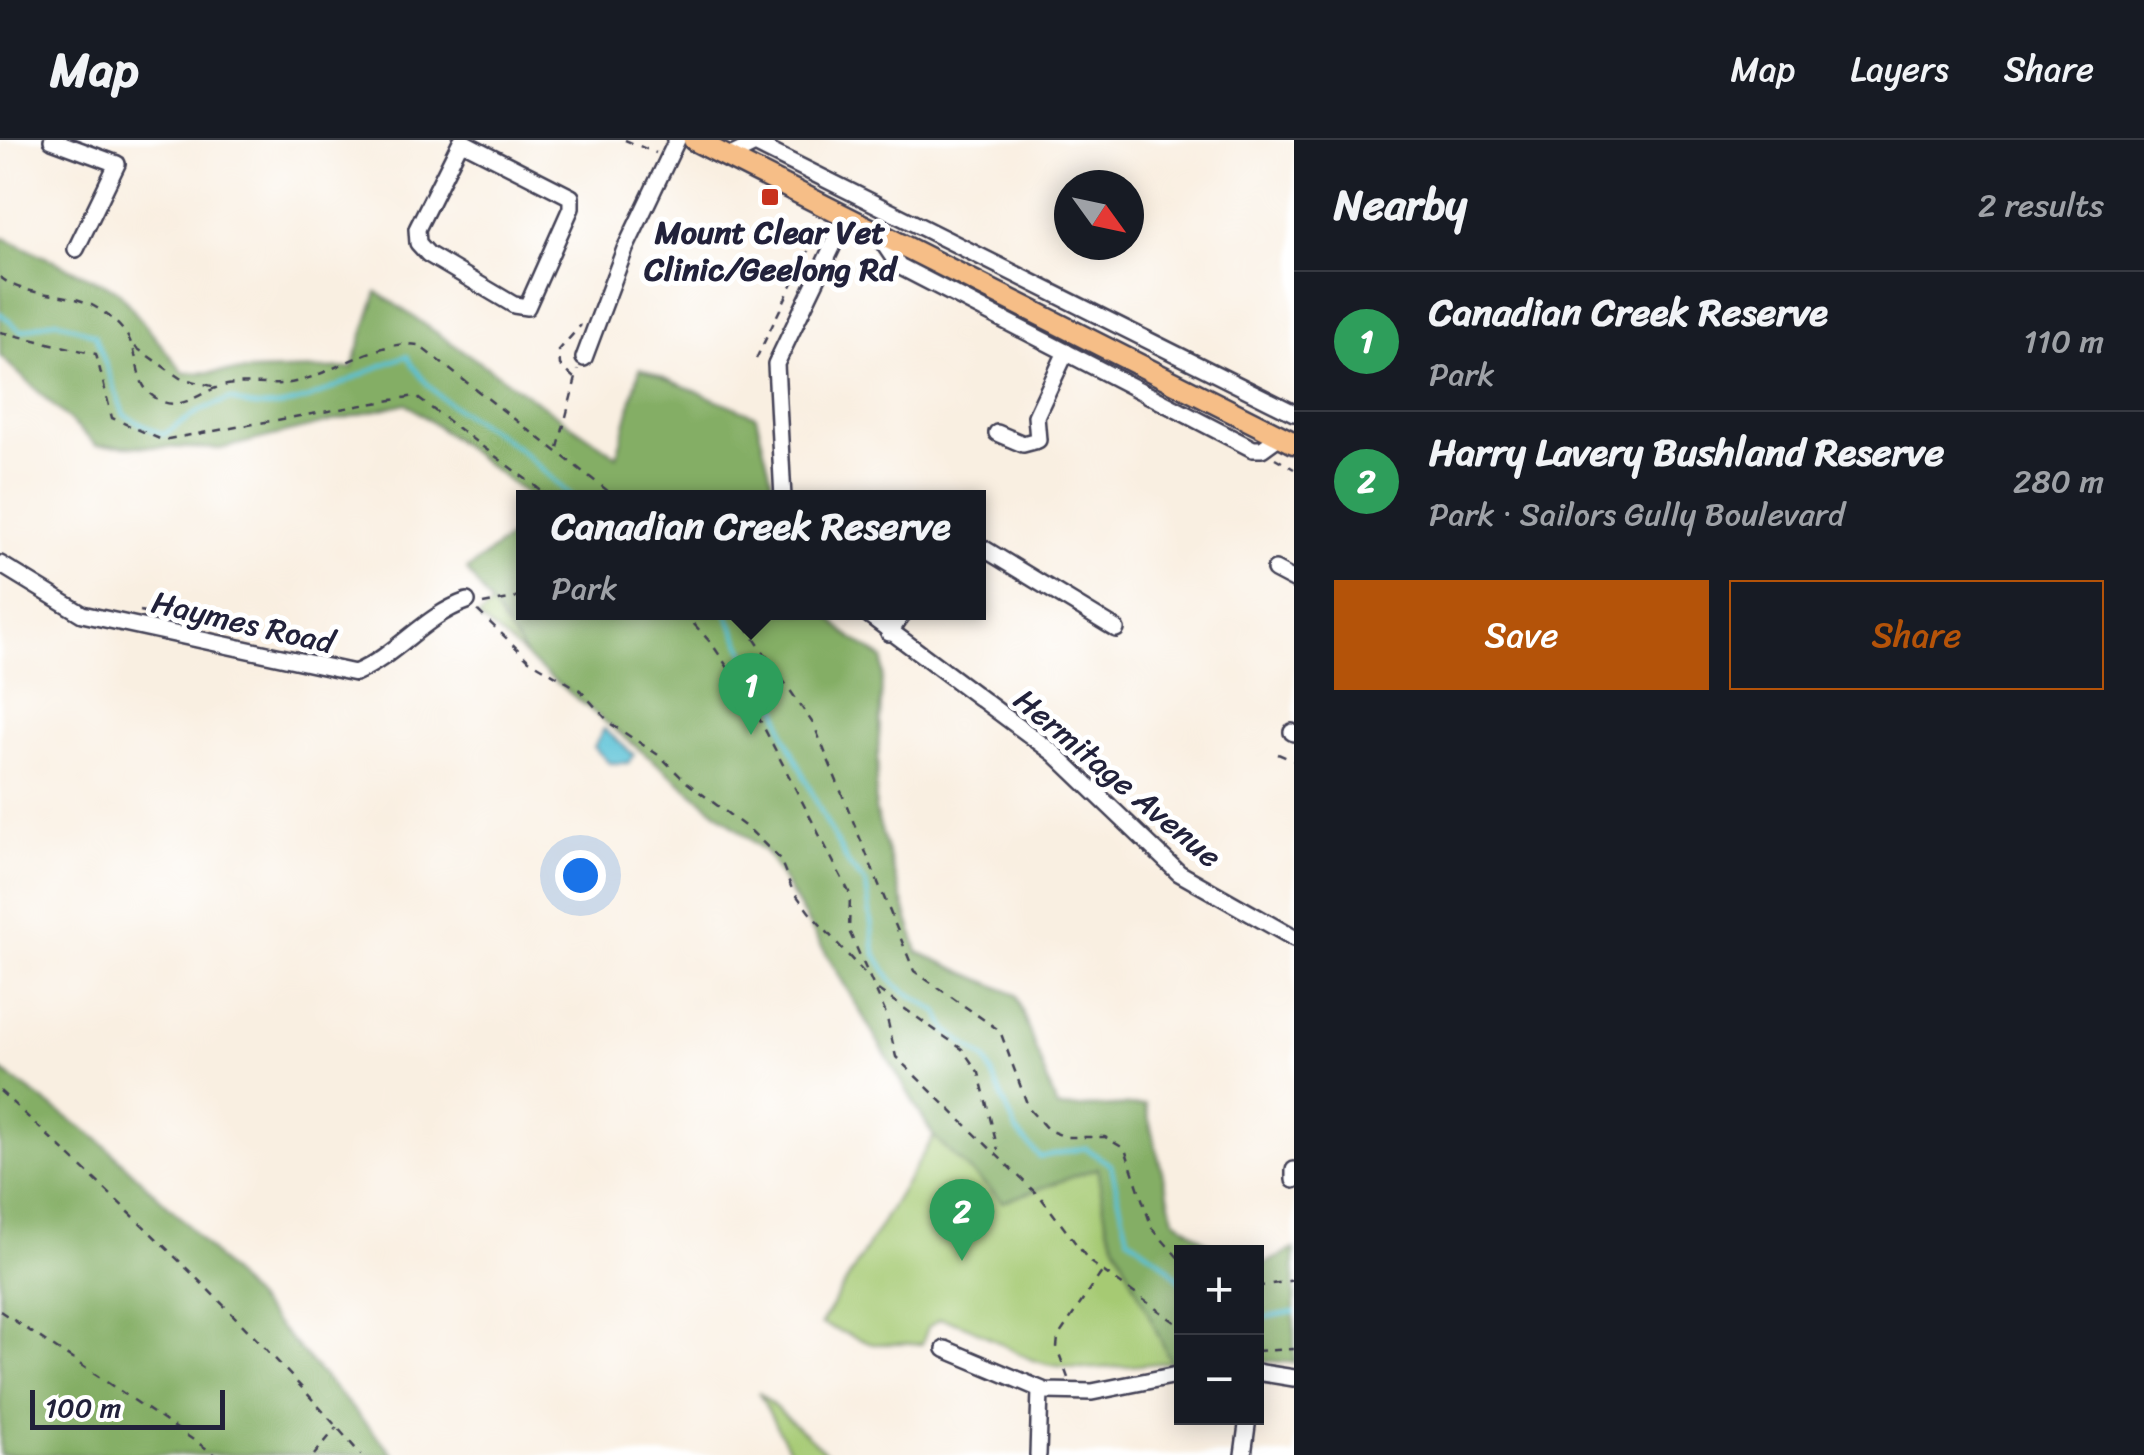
<!DOCTYPE html>
<meta charset="utf-8">
<style>
body{margin:0;font-family:Sriracha,sans-serif;background:#242831;color:#f1f3f6}
.controls{position:absolute;right:30px;bottom:30px;display:grid;overflow:hidden;border-radius:0px;box-shadow:0 5px 25px #0003}
.controls button{width:90px;height:90px;display:grid;place-items:center;padding:0;border:0;border-bottom:2px solid #363941;background:#171b24;color:#f1f3f6;font:50px sans-serif}
.compass{position:absolute;left:1054px;top:30px;width:90px;height:90px;border-radius:50%;background:#171b24;box-shadow:0 5px 25px #0003;rotate:123deg}
.scale{position:absolute;left:30px;bottom:25px;width:195px;box-sizing:border-box;padding-left:10px;border:5px solid #22223b;border-top:0;font-size:28px;line-height:35px;white-space:nowrap;color:#22223b;-webkit-text-stroke:8px #fff;paint-order:stroke}
.you{position:absolute;left:580px;top:735px;width:35px;height:35px;margin:-25px;border:8px solid #fff;border-radius:50%;background:#1a73e8;box-shadow:0 0 0 15px #1a73e833}
.badge{display:grid;place-items:center;width:65px;height:65px;border-radius:50%;background:#b45309;color:#fff;font-size:32px;font-weight:700}
.pin{position:absolute;translate:-50% -82px;filter:drop-shadow(0 2px 5px #0008)}
.pin::after{content:'';position:absolute;top:52px;width:35px;height:30px;background:inherit;clip-path:polygon(0 0,100% 0,50% 100%)}
.popup{position:absolute;left:516px;top:350px;width:470px;height:130px;box-sizing:border-box;display:grid;place-content:center;border-radius:0px;background:#171b24;filter:drop-shadow(0 2px 8px #0005);font-size:32px;white-space:nowrap;color:#9ea1a6}
.popup b{font-size:38px;color:#f1f3f6}
.popup::after{content:'';position:absolute;left:50%;top:100%;margin-left:-20px;border:20px solid transparent;border-top-color:#171b24}
.list{margin:0;padding:0;list-style:none}
h2{display:flex;justify-content:space-between;align-items:center;height:130px;margin:0;padding:0 40px;font-size:42px}
h2 small{font-size:32px;font-weight:400;color:#9ea1a6}
.list li{display:grid;grid-template-columns:65px 1fr auto;gap:30px;align-items:center;box-sizing:border-box;height:140px;padding:0 40px;border-top:2px solid #363941}
.list b{display:block;font-size:38px;white-space:nowrap}
.list p{margin:0;font-size:32px;white-space:nowrap;color:#9ea1a6}
.list em{font-size:32px;font-style:normal;color:#9ea1a6}
.actions{display:flex;gap:20px;padding:30px 40px}
.actions a{flex:1;padding:22px 0;border:2px solid #b45309;border-radius:0px;text-align:center;font-size:35px;color:#b45309}
.actions .main{background:#b45309;color:#fff}
.map{position:relative;flex:none;width:1294px;height:1315px;overflow:hidden}
header{display:flex;align-items:center;gap:60px;box-sizing:border-box;height:140px;padding:0 50px;background:#171b24;border-bottom:2px solid #363941}
header strong{font-size:48px}
nav{display:flex;gap:55px;margin-inline-start:auto;font-size:35px}
main{display:flex}
aside{flex:1;background:#171b24}
.map>svg:first-child{display:block}
</style>
<header>
<strong>Map</strong>
<nav><a>Map</a><a>Layers</a><a>Share</a></nav>
</header>
<main>
<div class="map">
<svg width="1294" height="1315" viewBox="0 0 1294 1315">
<rect width="100%" height="100%" fill="#fff"/>
<filter id="ink" filterUnits="userSpaceOnUse"><feTurbulence type="fractalNoise" baseFrequency=".01" numOctaves="2"/><feDisplacementMap in="SourceGraphic" scale="20" xChannelSelector="R" yChannelSelector="G"/><feConvolveMatrix kernelMatrix="1 2 1 2 8 2 1 2 1" color-interpolation-filters="sRGB"/></filter>
<filter id="wash" filterUnits="userSpaceOnUse"><feTurbulence type="fractalNoise" baseFrequency=".0048" numOctaves="4" result="noise"/><feDisplacementMap in="SourceGraphic" scale="40" xChannelSelector="R" yChannelSelector="G"/><feGaussianBlur stdDeviation="2.25" result="paint"/><feColorMatrix in="noise" values="0 0 0 0 0 0 0 0 0 0 0 0 0 0 0 0 0 1.4 0 .05"/><feComposite in="paint" operator="in"/></filter>
<g filter="url(#wash)">
<rect width="100%" height="100%" fill="#f9efe1"/>
<g fill="#a6ca73" stroke="#647657" stroke-width="2.5">
<path d="M523,387L524,472L826,473L845,493L883,519L875,670L918,812L1016,855L1057,968L1145,965L1174,1078L1220,1112H1182L1181,1221C1136,1224 1077,1236 1033,1220C1002,1208 974,1183 940,1179L928,1187L922,1204H872L821,1184L934,996L767,713L478,477L494,463L467,430Z"/>
<polygon points="758,1252 829,1315 792,1315"/>
</g>
<g fill="#84ae65" stroke="#536850" stroke-width="2.5">
<polygon points="4,98 117,150 184,233 352,228 377,152 617,316 640,228 756,276 776,357 530,357 406,263 220,309 96,305 0,216 0,99"/>
<polygon points="523,387 524,472 826,473 845,493 883,519 875,670 918,812 1016,855 1057,968 1145,965 1174,1078 1220,1112 1182,1112 1181,1221 1171,1222 1107,1086 1097,1028 1003,1062 934,997 767,713 529,520 467,430"/>
<polygon points="0,930 98,999 182,1079 394,1315 0,1315"/>
<polygon points="1294,1109 1294,1223 1257,1220 1257,1128"/>
</g>
<polygon fill="#59c1d6" stroke="#3e7288" stroke-width="2.5" points="604,589 634,615 628,623 609,623 594,607"/>
<g fill="none" stroke-linecap="round" stroke-linejoin="round">
<g stroke="#59c1d6" stroke-width="4">
<path d="M0,173L21,191L56,180L95,195L124,275L163,295L201,270L230,259C289,287 353,231 407,216C440,272 476,275 520,310C538,325 555,342 573,358"/>
<polyline points="726,472 761,547 776,562 785,596 826,682 849,725 866,744 875,813 894,844 939,873 947,890 986,920 1017,992 1040,1017 1085,1008 1111,1025 1128,1097 1159,1119 1182,1142"/>
<polyline points="1256,1179 1294,1172"/>
</g>
</g>
</g>
<g filter="url(#ink)">
<g fill="none" stroke-linecap="round" stroke-linejoin="round">
<g stroke="#424154" stroke-width="20">
<g id="minor">
<polyline points="52,0 117,24 76,109"/>
<polyline points="461,1 571,57 571,68 527,167 514,165 428,114 418,103 417,89 461,1 462,0"/>
<polyline points="728,17 755,4 1294,273"/>
<polyline points="876,92 899,126 1253,309 1262,309 1280,296"/>
<polyline points="584,218 625,109 677,0"/>
<polyline points="997,293 1023,304 1038,300 1036,276 1066,212"/>
<polyline points="783,358 776,224 847,76"/>
<polyline points="978,405 1116,489"/>
<path d="M0,424L82,474L355,533C397,515 424,476 467,461"/>
<polyline points="1275,430 1294,440"/>
<polyline points="865,472 1055,614 1179,733 1294,798"/>
<polyline points="889,493 904,472"/>
<polyline points="1292,592 1294,593"/>
<polyline points="1294,1030 1294,1040"/>
<polyline points="945,1209 1045,1251 1092,1252 1182,1234"/>
<polyline points="1256,1232 1294,1238"/>
<polyline points="1038,1315 1040,1250"/>
<polyline points="1243,1315 1248,1278"/>
</g>
</g>
<g stroke="#424154" stroke-width="25">
<polyline id="major" points="694,0 1294,303"/>
</g>
<g stroke="#424154" stroke-width="2.5" stroke-dasharray="8 8" stroke-linecap="butt">
<polyline points="625,0 656,13"/>
<path d="M0,137C30,161 69,148 100,170C112,178 125,189 131,203C141,226 134,248 161,261C181,271 201,252 219,247C244,239 270,248 295,242C335,233 377,199 418,205L617,358"/>
<polyline points="0,192 96,214 112,278 162,300 415,256 551,358"/>
<polyline points="135,207 180,238 216,247"/>
<polyline points="756,219 817,93"/>
<polyline points="574,238 560,225 559,210 581,185"/>
<polyline points="558,308 578,230"/>
<polyline points="1275,318 1294,329"/>
<polyline points="483,464 524,456"/>
<polyline points="140,471 186,481"/>
<polyline points="478,471 529,520 580,550 611,584 660,616 685,641 751,691 780,719 792,749 809,772 865,834"/>
<polyline points="683,472 712,504 749,559 850,754 849,791 886,874 896,917 1042,1059 1090,1122 1182,1187"/>
<polyline points="736,472 814,585 914,831 1000,891 1029,969 1048,990 1066,997 1105,997 1125,1009 1152,1088 1182,1122"/>
<polyline points="1278,614 1294,621"/>
<polyline points="878,850 962,909 979,933 998,1010"/>
<path d="M0,951C125,1067 251,1185 361,1315"/>
<polyline points="1256,1147 1294,1140"/>
<polyline points="0,1171 216,1315"/>
<polyline points="1256,1211 1294,1209"/>
<polyline points="1068,1238 1057,1208 1058,1197 1102,1132"/>
<polyline points="314,1315 337,1287"/>
</g>
<use href="#minor" stroke="#fff" stroke-width="15"/>
<use href="#major" stroke="#f6be87" stroke-width="20"/>
</g>
</g>
<rect fill="#c8321e" stroke="#fff" stroke-width="4" x="760" y="47" width="20" height="20" rx="5"/>
<g text-anchor="middle" stroke-width="10" stroke-linejoin="round" paint-order="stroke">
<g font-size="32" font-weight="bold" fill="#22223b" stroke="#fff">
<text x="770" y="103">Mount Clear Vet<tspan x="770" dy="37">Clinic/Geelong Rd</tspan></text>
</g>
<g font-size="32" fill="#22223b" stroke="#fff">
<text transform="translate(243 482) rotate(13)" y="11">Haymes Road</text>
<text transform="translate(1118 638) rotate(40)" y="11">Hermitage Avenue</text>
</g>
</g>
</svg>
<div class="controls">
<button>+</button>
<button>−</button>
</div>
<svg class="compass" viewBox="-18 -18 36 36"><path d="M0-13l5 13h-10z" fill="#e53935"/><path d="M0 13l5-13h-10z" fill="#9ea1a6"/></svg>
<div class="scale">100 m</div>
<div class="you"></div>
<div class="pin badge" style="left:751px;top:595px;background:#2e9e5b">1</div>
<div class="popup"><b>Canadian Creek Reserve</b>Park</div>
<div class="pin badge" style="left:962px;top:1121px;background:#2e9e5b">2</div>
</div>
<aside>
<h2>Nearby<small>2 results</small></h2>
<ul class="list">
<li><span class="badge" style="background:#2e9e5b">1</span><div><b>Canadian Creek Reserve</b><p>Park</p></div><em>110 m</em></li>
<li><span class="badge" style="background:#2e9e5b">2</span><div><b>Harry Lavery Bushland Reserve</b><p>Park · Sailors Gully Boulevard</p></div><em>280 m</em></li>
</ul>
<div class="actions"><a class="main">Save</a><a>Share</a></div>
</aside>
</main>
